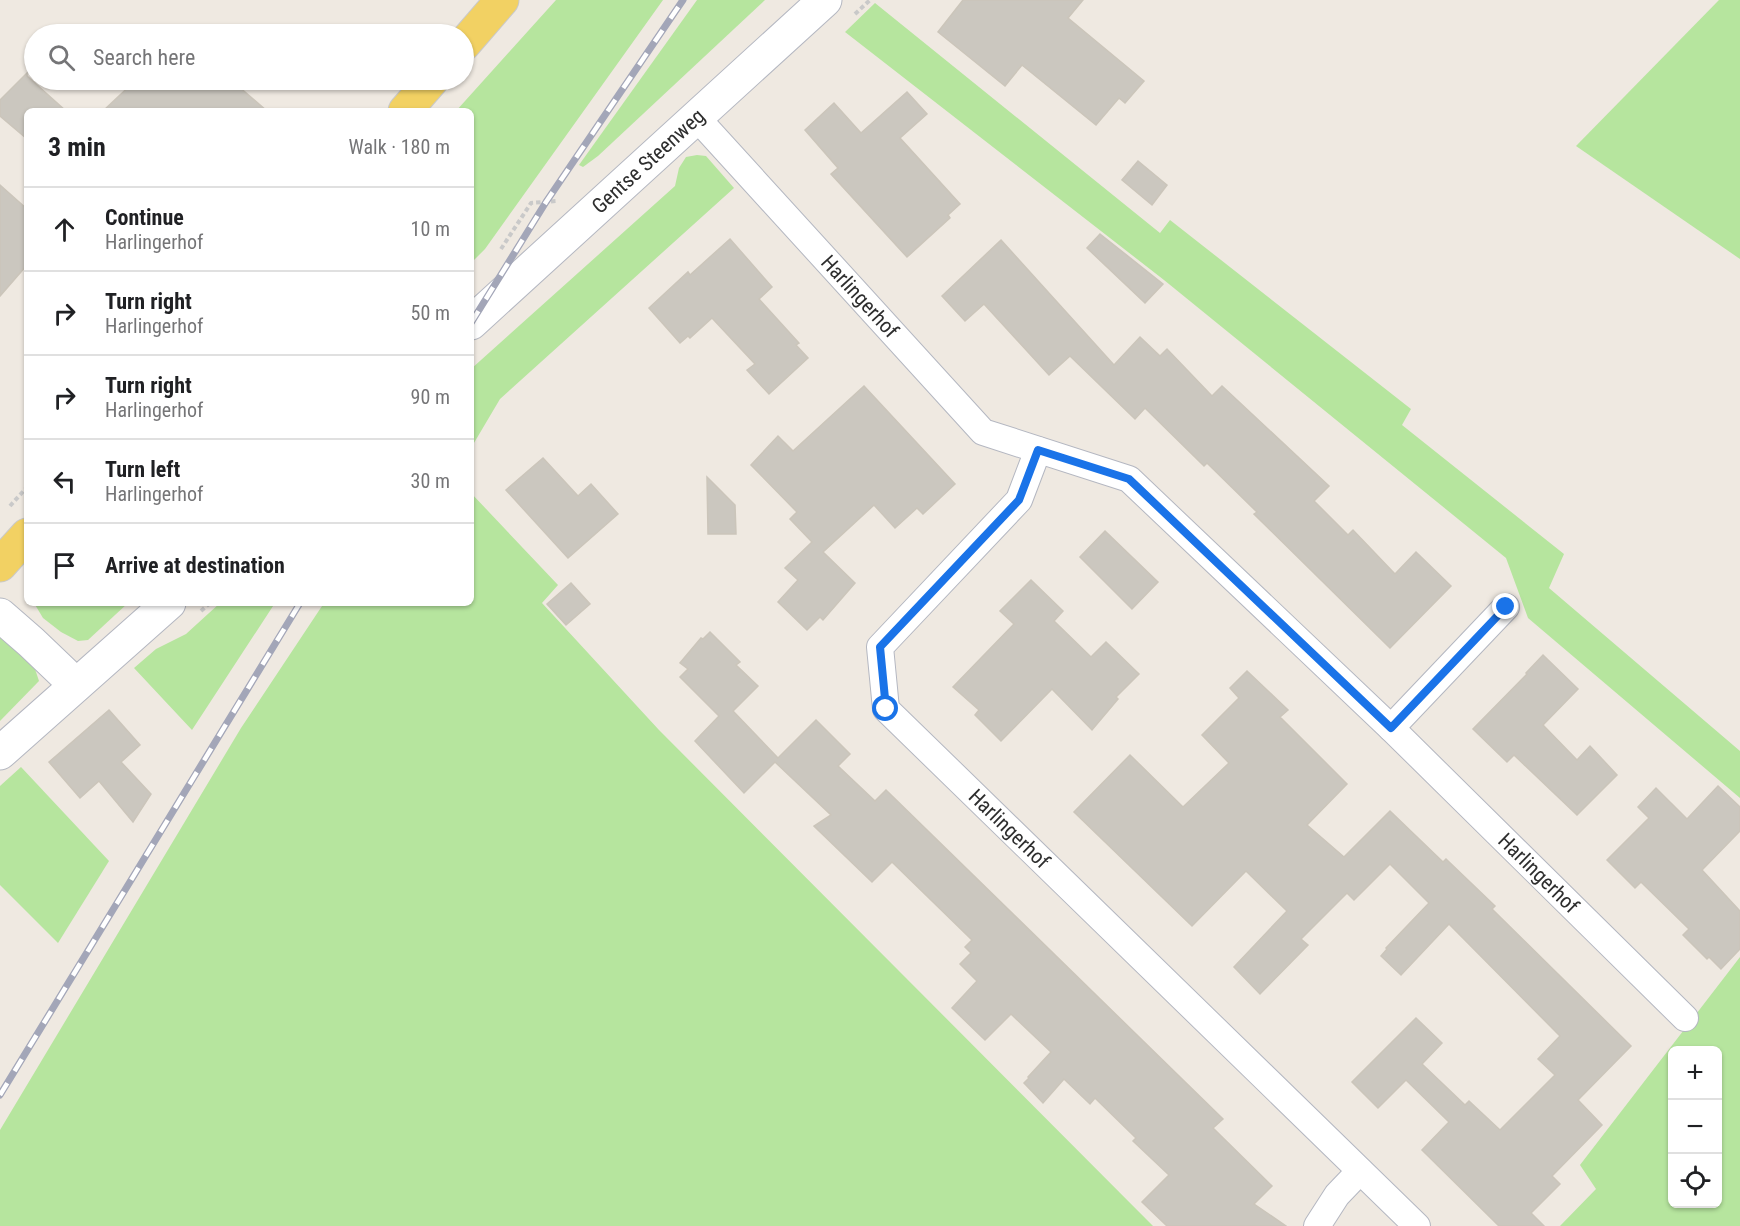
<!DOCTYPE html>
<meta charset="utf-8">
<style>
body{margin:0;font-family:"Roboto Condensed",sans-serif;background:#f6f6f6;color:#202124}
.controls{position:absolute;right:18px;bottom:18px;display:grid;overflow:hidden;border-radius:9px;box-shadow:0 2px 4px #0004}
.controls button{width:54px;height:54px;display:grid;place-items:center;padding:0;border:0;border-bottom:2px solid #e0e0e0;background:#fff;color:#202124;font:30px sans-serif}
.stop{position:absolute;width:18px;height:18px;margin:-14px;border:4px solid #1a73e8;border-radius:50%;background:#fff}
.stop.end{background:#1a73e8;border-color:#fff;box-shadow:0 2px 6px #0008}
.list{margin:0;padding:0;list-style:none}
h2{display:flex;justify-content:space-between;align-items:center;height:78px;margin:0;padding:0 24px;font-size:26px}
h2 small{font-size:20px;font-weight:400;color:#757577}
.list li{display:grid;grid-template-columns:39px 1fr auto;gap:18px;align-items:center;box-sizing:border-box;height:84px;padding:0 24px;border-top:2px solid #e0e0e0}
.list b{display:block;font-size:22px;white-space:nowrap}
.list p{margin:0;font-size:20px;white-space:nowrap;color:#757577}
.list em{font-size:20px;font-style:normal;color:#757577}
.icon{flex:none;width:33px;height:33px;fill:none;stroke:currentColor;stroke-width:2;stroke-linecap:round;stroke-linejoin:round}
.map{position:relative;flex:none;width:1740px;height:1226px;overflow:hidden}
.search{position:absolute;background:#fff;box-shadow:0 2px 4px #0004;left:24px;top:24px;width:450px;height:66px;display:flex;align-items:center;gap:15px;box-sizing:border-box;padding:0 21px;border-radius:33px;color:#757577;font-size:22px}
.panel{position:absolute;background:#fff;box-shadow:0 2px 4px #0004;left:24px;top:108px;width:450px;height:498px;border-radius:9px}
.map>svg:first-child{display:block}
</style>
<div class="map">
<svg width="1740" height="1226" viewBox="0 0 1740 1226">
<rect width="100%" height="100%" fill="#efe9e1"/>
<g fill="#b6e59e" fill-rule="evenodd">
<polygon points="556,0 663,0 485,249 471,263 471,111 456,111"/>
<polygon points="697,0 765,0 598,156 583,167 579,165"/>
<polygon points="1719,0 1740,0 1740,259 1576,146"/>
<polygon points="875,3 1160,233 1170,220 1411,409 1402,425 1564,554 1549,588 1740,751 1740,798 1528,618 1506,558 1164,280 845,32"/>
<polygon points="697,155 706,156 734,188 500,399 471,448 471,369 675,186 679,168 686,157"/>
<polygon points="471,493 558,585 542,603 659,730 1153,1226 0,1226 0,1130 241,728 324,603 471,603"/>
<polygon points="34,603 128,603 88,640 78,641 61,632 43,618"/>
<polygon points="220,603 275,603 192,730 134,668 156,649 186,634"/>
<polygon points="0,633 34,666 39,681 0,721"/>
<polygon points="21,767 109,861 58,943 0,885 0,786"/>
<path d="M1740,957V1226H1560L1596,1189L1580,1165ZM1672,1050H1718V1204H1672Z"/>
</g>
<g fill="#cbc7bf" stroke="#cbc5ba" stroke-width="1.5">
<polygon points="963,0 1083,0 1068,18 1144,81 1125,103 1119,98 1096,125 1022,65 1005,86 938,32"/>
<polygon points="27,73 27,76 66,111 27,111 27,139 0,116 0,100"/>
<polygon points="136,80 231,80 267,111 103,111"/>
<polygon points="907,92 927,114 900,138 960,204 948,215 950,218 907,257 831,174 838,168 805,130 834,103 861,133"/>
<polygon points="1138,161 1167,185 1152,205 1122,180"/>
<polygon points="0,185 27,209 27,265 0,296"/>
<polygon points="1100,234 1163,284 1145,303 1087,248"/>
<polygon points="730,239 772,287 759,299 799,343 796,345 808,358 769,394 747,370 755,364 712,318 690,338 688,336 680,343 649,308 688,272 690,275"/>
<polygon points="1001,240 1114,365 1140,337 1160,356 1167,349 1212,396 1222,386 1329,486 1314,501 1348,535 1353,530 1395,574 1416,552 1451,586 1390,648 1254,514 1257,512 1207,463 1204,466 1145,408 1135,419 1070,356 1049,375 984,304 965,321 942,296"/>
<polygon points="864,386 955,484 923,514 917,508 895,528 874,505 823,552 855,583 823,620 820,617 807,630 778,602 798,580 785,568 812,542 790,519 797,512 751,465 778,436 793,451"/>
<polygon points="543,458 578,496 591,484 618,514 568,558 506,490"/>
<polygon points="707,477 735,505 736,534 708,534"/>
<polygon points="1105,531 1158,582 1132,609 1080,557"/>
<polygon points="1031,580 1063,611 1054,621 1091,657 1106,642 1139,674 1116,697 1118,699 1092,730 1052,689 1001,741 975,715 979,710 953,687 1014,624 1000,611"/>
<polygon points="571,583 590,604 566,625 547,604"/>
<polygon points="710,632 740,662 736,665 758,686 733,711 778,758 816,720 850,754 838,766 875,801 886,790 1223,1119 1213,1128 1272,1186 1254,1204 1286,1226 1167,1226 1142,1202 1169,1175 1133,1141 1136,1138 1095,1098 1090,1104 1064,1079 1043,1103 1024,1083 1029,1078 1028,1077 1051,1052 1011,1014 985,1040 952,1008 977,981 960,964 971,953 965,947 972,940 892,862 872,882 814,826 831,815 775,762 744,793 695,741 719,716 680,677 688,669 680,663 701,638 703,639"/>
<polygon points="1543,655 1578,689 1543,725 1577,760 1590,746 1617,775 1577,815 1514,755 1507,762 1473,729 1527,674 1526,673"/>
<polygon points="1247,671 1288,710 1280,717 1347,784 1307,825 1344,857 1390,811 1443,862 1446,859 1495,906 1492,909 1631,1046 1578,1100 1602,1125 1552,1176 1560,1184 1531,1213 1544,1226 1499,1226 1422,1150 1449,1122 1406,1080 1378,1108 1352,1082 1416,1018 1442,1043 1422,1064 1465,1105 1469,1101 1500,1130 1555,1075 1538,1059 1560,1036 1449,924 1401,975 1381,956 1387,949 1386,948 1429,903 1390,864 1354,900 1347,893 1301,939 1308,945 1260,994 1234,967 1287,911 1246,871 1192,926 1074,812 1130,755 1183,807 1229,763 1202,735 1239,698 1230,688"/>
<polygon points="109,710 140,745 121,762 151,794 133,822 99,781 80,798 49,762"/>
<polygon points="1718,786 1740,807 1740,831 1702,870 1740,911 1740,949 1721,969 1709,957 1707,959 1683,935 1689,929 1641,882 1635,888 1607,860 1649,818 1638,807 1656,788 1687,819"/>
</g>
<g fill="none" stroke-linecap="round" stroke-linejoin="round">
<g stroke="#b4b7c1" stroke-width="28">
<g id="minor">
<path id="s1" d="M696,117L983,432L1129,479L1391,728L1685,1018"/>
<path id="s2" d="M1038,450L1019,500L880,647L886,709L1417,1226"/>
<polyline points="1391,728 1506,607"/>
<polyline points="1317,1226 1337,1195 1360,1171"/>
</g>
</g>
<g stroke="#b4b7c1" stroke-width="35">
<g id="tertiary">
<path id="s3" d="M471,323L825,0"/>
<polyline points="0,615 31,642 76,685"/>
<polyline points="0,753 169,603"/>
</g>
</g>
<g stroke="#c9c9c9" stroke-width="35">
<g id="primary">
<polyline points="464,44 502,0"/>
<polyline points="405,111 432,80"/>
<polyline points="0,565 27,535"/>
</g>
</g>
<g stroke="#c9c9c9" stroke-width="4" stroke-dasharray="4.5 3" stroke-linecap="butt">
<polyline points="855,14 870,0"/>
<polyline points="501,249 531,203 556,201"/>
<polyline points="10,506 27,487"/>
<polyline points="201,611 210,603"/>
</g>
<use href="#minor" stroke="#fff" stroke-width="26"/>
<use href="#tertiary" stroke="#fff" stroke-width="33"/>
<use href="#primary" stroke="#f2d163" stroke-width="33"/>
<g stroke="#a3a6b8" stroke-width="7">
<g id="rail">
<polyline points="471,323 546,202 683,0"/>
<polyline points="0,1095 300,603"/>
</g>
</g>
<use href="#rail" stroke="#fff" stroke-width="4.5" stroke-dasharray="14" stroke-linecap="butt"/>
</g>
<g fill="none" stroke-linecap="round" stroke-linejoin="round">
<polyline stroke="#1a73e8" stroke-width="8" points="886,709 880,647 1019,500 1038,450 1129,479 1391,728 1506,607"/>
</g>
<g text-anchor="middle" stroke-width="4.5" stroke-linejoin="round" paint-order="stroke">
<g font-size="21" fill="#2e2e2e" stroke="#fff">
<text dy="7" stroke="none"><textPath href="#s3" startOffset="240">Gentse Steenweg</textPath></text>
<text dy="7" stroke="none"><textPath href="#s1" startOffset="243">Harlingerhof</textPath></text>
<text dy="7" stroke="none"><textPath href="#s2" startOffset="490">Harlingerhof</textPath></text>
<text dy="7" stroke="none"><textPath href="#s1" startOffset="1148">Harlingerhof</textPath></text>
</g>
</g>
</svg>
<div class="controls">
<button>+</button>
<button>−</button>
<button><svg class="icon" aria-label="locate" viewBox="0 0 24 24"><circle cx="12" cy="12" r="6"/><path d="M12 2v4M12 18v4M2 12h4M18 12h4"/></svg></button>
</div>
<div class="stop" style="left:886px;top:709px"></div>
<div class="stop end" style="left:1506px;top:607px"></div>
<div class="search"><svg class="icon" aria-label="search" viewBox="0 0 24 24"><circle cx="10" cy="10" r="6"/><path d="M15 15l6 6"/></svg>Search here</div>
<section class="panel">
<h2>3 min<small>Walk · 180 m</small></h2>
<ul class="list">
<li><svg class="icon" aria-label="ahead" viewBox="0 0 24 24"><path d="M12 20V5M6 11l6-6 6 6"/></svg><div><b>Continue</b><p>Harlingerhof</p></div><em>10 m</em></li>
<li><svg class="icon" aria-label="right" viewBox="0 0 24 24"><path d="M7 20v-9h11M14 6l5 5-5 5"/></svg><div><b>Turn right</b><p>Harlingerhof</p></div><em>50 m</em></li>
<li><svg class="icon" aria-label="right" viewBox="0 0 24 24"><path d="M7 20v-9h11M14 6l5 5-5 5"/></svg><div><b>Turn right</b><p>Harlingerhof</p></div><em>90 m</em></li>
<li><svg class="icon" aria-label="left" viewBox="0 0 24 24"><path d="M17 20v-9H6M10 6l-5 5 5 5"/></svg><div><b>Turn left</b><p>Harlingerhof</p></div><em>30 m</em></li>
<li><svg class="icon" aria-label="arrive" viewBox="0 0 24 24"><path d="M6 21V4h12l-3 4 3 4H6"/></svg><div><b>Arrive at destination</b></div></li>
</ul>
</section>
</div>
